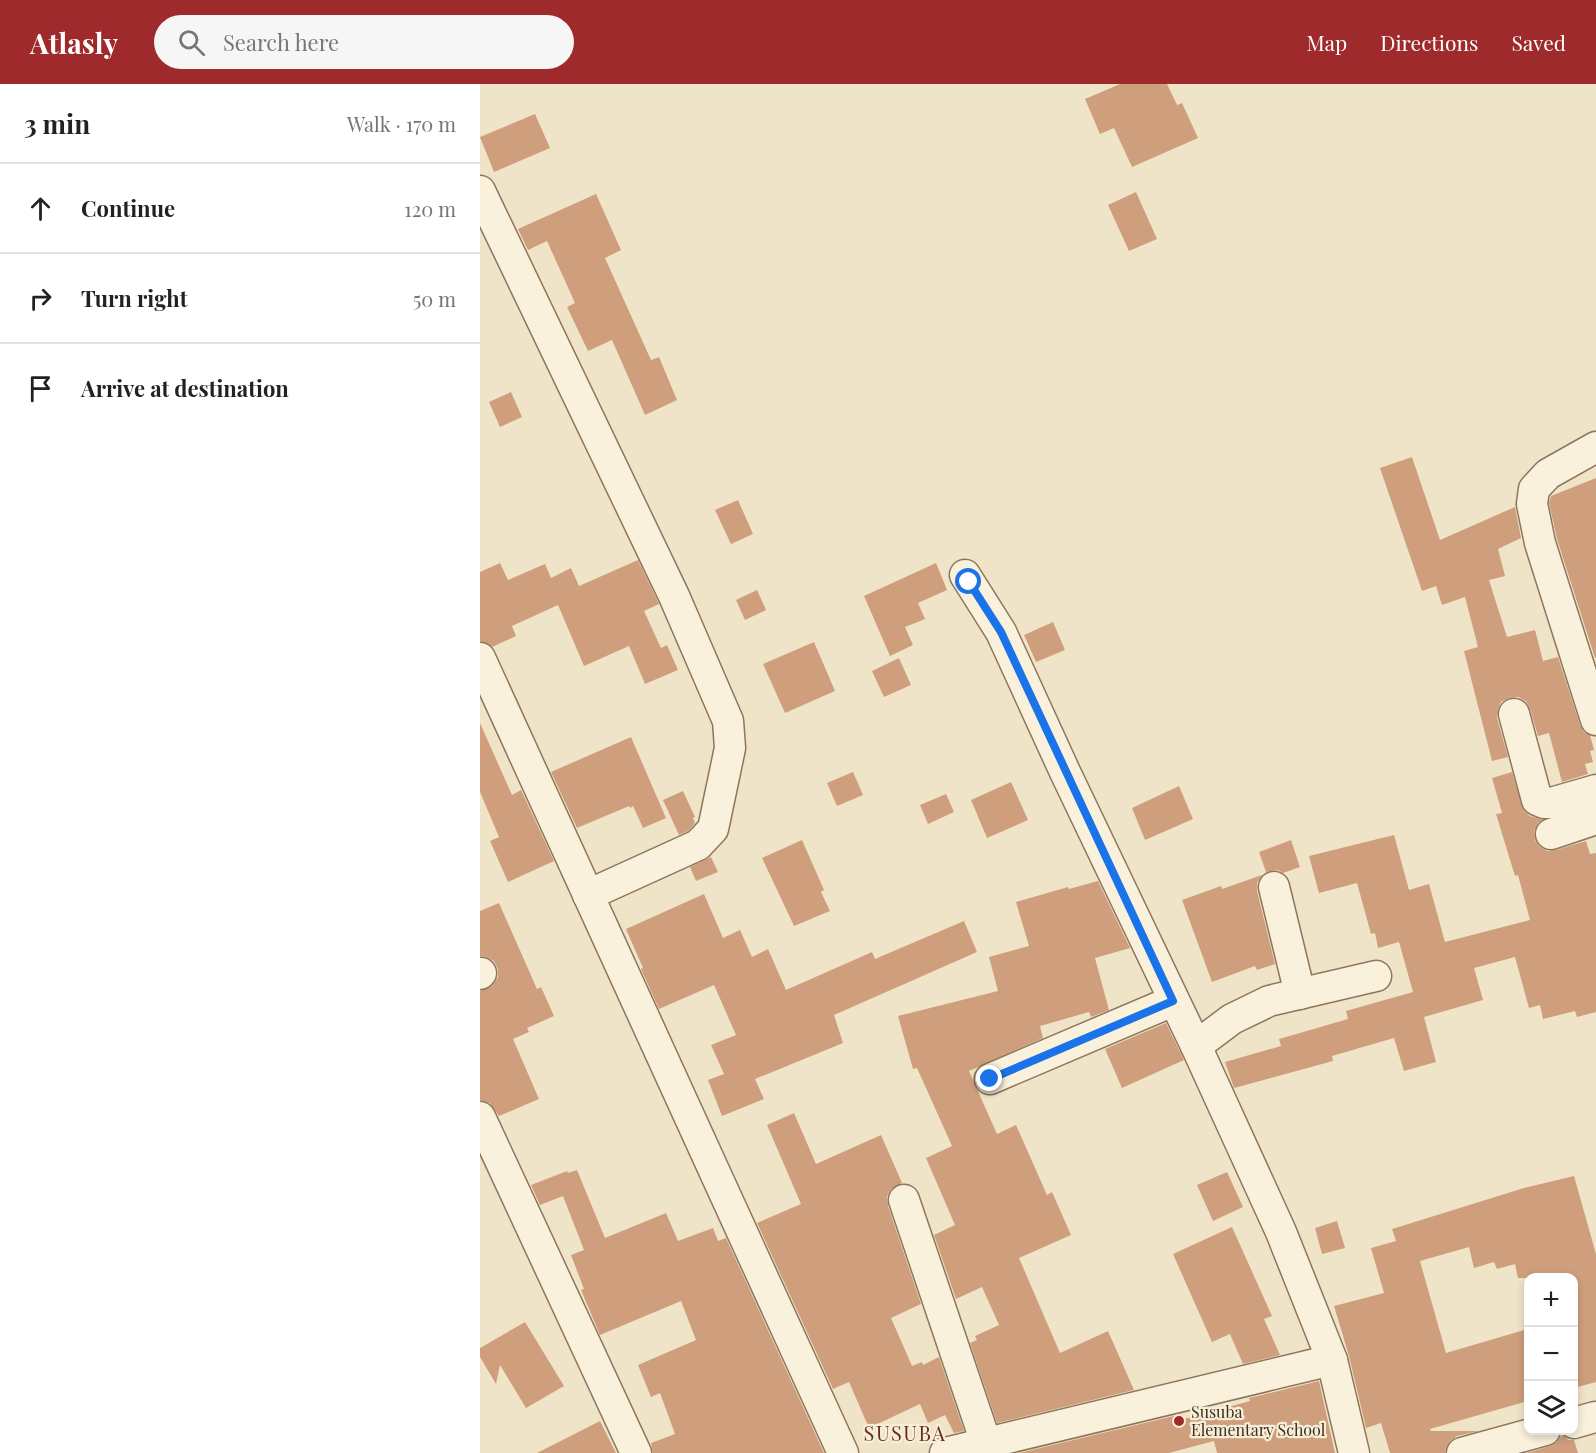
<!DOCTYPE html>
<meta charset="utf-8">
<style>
body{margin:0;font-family:"Playfair Display",serif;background:#f6f6f6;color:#222}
.controls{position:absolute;right:18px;bottom:18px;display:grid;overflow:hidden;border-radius:12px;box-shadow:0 3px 9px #0003}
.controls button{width:54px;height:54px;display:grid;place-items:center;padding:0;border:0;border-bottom:2px solid #e0e0e0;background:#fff;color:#222;font:30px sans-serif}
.stop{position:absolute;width:18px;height:18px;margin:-14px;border:4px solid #1a73e8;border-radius:50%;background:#fff}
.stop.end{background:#1a73e8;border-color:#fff;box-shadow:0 2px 6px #0008}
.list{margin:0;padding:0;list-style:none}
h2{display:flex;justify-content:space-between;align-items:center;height:78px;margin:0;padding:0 24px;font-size:26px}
h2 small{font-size:20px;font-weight:400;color:#767676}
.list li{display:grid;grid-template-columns:39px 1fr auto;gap:18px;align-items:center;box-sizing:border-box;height:90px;padding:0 24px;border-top:2px solid #e0e0e0}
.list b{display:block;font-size:22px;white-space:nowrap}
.list em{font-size:20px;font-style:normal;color:#767676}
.icon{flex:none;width:33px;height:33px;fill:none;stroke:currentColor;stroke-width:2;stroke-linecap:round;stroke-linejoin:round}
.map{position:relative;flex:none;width:1116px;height:1369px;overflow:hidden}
header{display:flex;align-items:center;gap:36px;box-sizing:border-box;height:84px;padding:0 30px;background:#9e2a2b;color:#fff}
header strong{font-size:28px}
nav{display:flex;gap:33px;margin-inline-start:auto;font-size:21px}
.search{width:420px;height:54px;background:#f6f6f6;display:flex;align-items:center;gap:15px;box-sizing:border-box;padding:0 21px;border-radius:33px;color:#767676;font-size:22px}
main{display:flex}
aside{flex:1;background:#fff}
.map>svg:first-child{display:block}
</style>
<header>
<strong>Atlasly</strong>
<div class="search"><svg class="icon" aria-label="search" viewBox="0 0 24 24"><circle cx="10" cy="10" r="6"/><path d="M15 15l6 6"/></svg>Search here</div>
<nav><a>Map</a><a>Directions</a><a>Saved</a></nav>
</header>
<main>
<aside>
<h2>3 min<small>Walk · 170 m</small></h2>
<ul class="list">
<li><svg class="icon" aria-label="ahead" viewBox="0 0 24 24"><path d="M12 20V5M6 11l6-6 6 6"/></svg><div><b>Continue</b></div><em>120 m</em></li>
<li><svg class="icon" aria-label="right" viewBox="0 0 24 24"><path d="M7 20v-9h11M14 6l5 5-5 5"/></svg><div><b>Turn right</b></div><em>50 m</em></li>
<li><svg class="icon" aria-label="arrive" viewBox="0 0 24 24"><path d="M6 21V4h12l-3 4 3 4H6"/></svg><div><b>Arrive at destination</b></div></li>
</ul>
</aside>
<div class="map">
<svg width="1116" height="1369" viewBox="0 0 1116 1369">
<rect width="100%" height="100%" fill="#f0e4c8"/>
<g fill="#cf9f7d">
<polygon points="640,0 687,0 697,21 702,19 718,54 652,83 634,44 620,50 605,15"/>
<polygon points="55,30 70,64 14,88 0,53"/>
<polygon points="656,108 677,155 649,167 628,121"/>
<polygon points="116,110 141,166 125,174 171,276 179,273 197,316 165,331 132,256 108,267 87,223 95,219 67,157 48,166 38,145"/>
<polygon points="31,308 42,333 20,343 9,318"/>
<polygon points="932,373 960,456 1035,423 1041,454 1018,465 1025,492 1009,496 1027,553 1055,546 1063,577 1078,573 1100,641 1104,648 1110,651 1114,666 1110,667 1113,678 1105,680 1108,690 1082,698 1069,649 1058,652 1050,625 1046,617 1038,613 1029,614 1021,618 1018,625 1017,634 1028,673 1012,677 984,567 998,563 985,513 962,521 956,502 942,507 900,384"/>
<polygon points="1116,394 1116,574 1115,574 1077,455 1069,419 1071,412"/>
<polygon points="258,416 273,450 251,460 235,426"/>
<polygon points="158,476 179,520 164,527 181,564 187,561 198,586 165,600 149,562 104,582 78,521 32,542 36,552 12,563 0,557 0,488 20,479 28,496 65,480 71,494 91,484 99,502"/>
<polygon points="456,479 467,506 438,519 445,535 425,543 433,561 410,572 384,512"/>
<polygon points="277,506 286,526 265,536 256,516"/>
<polygon points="573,538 585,566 556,578 544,551"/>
<polygon points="334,558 355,607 305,629 283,580"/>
<polygon points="419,574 431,601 404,613 392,587"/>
<polygon points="0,639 32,711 41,706 74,777 28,798 10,757 19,753 0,708"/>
<polygon points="151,653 186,734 163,744 153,722 150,724 149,722 97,744 71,688"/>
<polygon points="373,688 383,711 357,722 347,699"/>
<polygon points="1032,688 1044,727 1050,732 1062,736 1058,739 1054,747 1055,756 1059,762 1067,767 1076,766 1106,757 1110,770 1116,769 1116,928 1097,933 1095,927 1063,935 1060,921 1049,924 1035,873 994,884 1003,916 944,933 956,978 924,987 914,954 852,972 853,977 754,1004 745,978 801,962 799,955 868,935 866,927 933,908 919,858 898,864 895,849 891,850 877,799 839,809 829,772 914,751 929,806 949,800 965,858 1050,836 1038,791 1035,792 1016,730 1022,729 1012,694"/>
<polygon points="531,698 548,736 507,754 491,716"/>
<polygon points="699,702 713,735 665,756 652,724"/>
<polygon points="203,707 215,733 213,734 215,739 208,747 199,751 183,716"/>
<polygon points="466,710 474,728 448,740 440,721"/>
<polygon points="322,756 344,806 341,808 350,827 314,842 282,774"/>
<polygon points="811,756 820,783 803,789 798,786 786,788 779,768"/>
<polygon points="231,773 238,788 216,797 210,783"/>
<polygon points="782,791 777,799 777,807 795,880 777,886 775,882 732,898 702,816 741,802 742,805"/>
<polygon points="618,797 650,864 615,874 629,926 611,933 609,928 560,942 563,954 489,987 517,1050 536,1041 567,1111 572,1108 591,1151 539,1174 580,1269 628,1247 654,1306 517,1339 490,1259 497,1256 495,1252 519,1241 502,1203 476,1215 454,1151 475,1141 446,1074 472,1062 437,984 433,985 418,932 518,907 509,873 549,862 536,818 588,803 589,805"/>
<polygon points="224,810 243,854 260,846 272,873 288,865 306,906 392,868 395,875 484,837 497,868 354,931 363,959 275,995 284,1015 242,1032 228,996 244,990 231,961 256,951 234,901 179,925 161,885 163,884 146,845"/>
<polygon points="19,819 57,905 61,903 74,932 47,944 49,948 33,955 59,1015 19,1032 10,1019 0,1016 0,907 12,902 18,893 18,885 14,877 6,873 0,872 0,827"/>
<polygon points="686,939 704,976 642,1004 625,965"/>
<polygon points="314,1029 336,1080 401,1051 422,1099 411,1105 407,1113 408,1122 441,1220 411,1234 432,1282 442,1278 443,1281 459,1273 484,1347 474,1349 465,1331 448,1339 440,1320 389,1344 369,1298 353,1305 277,1139 321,1120 287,1041"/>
<polygon points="97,1086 125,1154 186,1129 198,1157 233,1144 238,1157 246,1154 344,1369 173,1369 171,1359 195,1350 180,1309 171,1313 158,1281 216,1256 201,1217 120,1251 101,1206 104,1205 91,1171 104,1166 83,1112 60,1121 51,1101 87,1087 88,1089"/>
<polygon points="747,1088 763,1123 733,1137 717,1101"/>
<polygon points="1094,1092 1116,1170 1116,1298 1094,1304 1094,1194 1038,1194 1035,1180 1017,1185 1014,1178 994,1184 989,1163 940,1177 966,1269 1048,1245 1048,1317 950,1345 951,1347 999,1347 977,1352 970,1357 966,1364 965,1369 910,1369 901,1339 886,1344 869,1272 854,1222 904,1209 891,1164 916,1157 912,1145 1044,1104"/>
<polygon points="857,1137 865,1164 842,1170 835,1144"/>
<polygon points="752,1143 792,1232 784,1235 800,1271 763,1280 750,1250 732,1258 693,1170"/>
<polygon points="45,1238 84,1302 46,1324 20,1281 16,1300 0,1273 0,1264"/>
<polygon points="839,1297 855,1369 737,1369 734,1357 689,1369 539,1369 702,1330 704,1335 770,1317 769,1314"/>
<polygon points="120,1337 136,1369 57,1369"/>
<polygon points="1082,1351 1089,1356 1094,1356 1098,1369 1047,1369 1070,1362 1077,1358"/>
</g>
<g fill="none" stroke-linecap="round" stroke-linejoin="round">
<g stroke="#8d765c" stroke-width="33">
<g id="minor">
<polyline points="0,107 194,512 248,637 250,664 233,745 218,761 108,811"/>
<polyline points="1116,363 1068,390 1054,405 1052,420 1060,459 1116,636"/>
<polyline points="485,491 521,548 585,688 716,962 801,1148 852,1276 874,1369"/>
<polyline points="0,574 363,1369"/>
<polyline points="1034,630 1057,716 1064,719 1071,719 1116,706"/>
<polyline points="1071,750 1116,735"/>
<polyline points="794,803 820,910"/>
<polyline points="0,890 1,889"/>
<polyline points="716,962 752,935 789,917 896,892"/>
<polyline points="510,995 693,917"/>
<polyline points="0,1033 156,1369"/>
<polyline points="424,1116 506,1359"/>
<polyline points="1094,1339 1115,1333"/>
<polyline points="465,1369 852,1276"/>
<polyline points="982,1369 1065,1346"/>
</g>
</g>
<use href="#minor" stroke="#faf1dc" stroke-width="30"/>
</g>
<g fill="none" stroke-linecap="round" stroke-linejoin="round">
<polyline stroke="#1a73e8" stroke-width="8" points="489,498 521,548 693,917 510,995"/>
</g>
<circle fill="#9e2a2b" stroke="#f7eed8" stroke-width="2" cx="699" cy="1337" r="6"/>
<g text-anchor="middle" stroke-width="4.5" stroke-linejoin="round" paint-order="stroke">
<g font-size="16" fill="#3d2e20" stroke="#f7eed8" text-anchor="start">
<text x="711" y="1334">Susuba<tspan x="711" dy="18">Elementary School</tspan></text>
</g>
<g font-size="20" letter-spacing="1.5" fill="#6b2e1e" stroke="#f7eed8">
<text x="425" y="1357">SUSUBA</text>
</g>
</g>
</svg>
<div class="controls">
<button>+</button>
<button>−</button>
<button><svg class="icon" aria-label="layers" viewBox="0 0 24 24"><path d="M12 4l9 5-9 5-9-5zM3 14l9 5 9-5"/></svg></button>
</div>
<div class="stop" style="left:489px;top:498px"></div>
<div class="stop end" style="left:510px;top:995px"></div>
</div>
</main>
